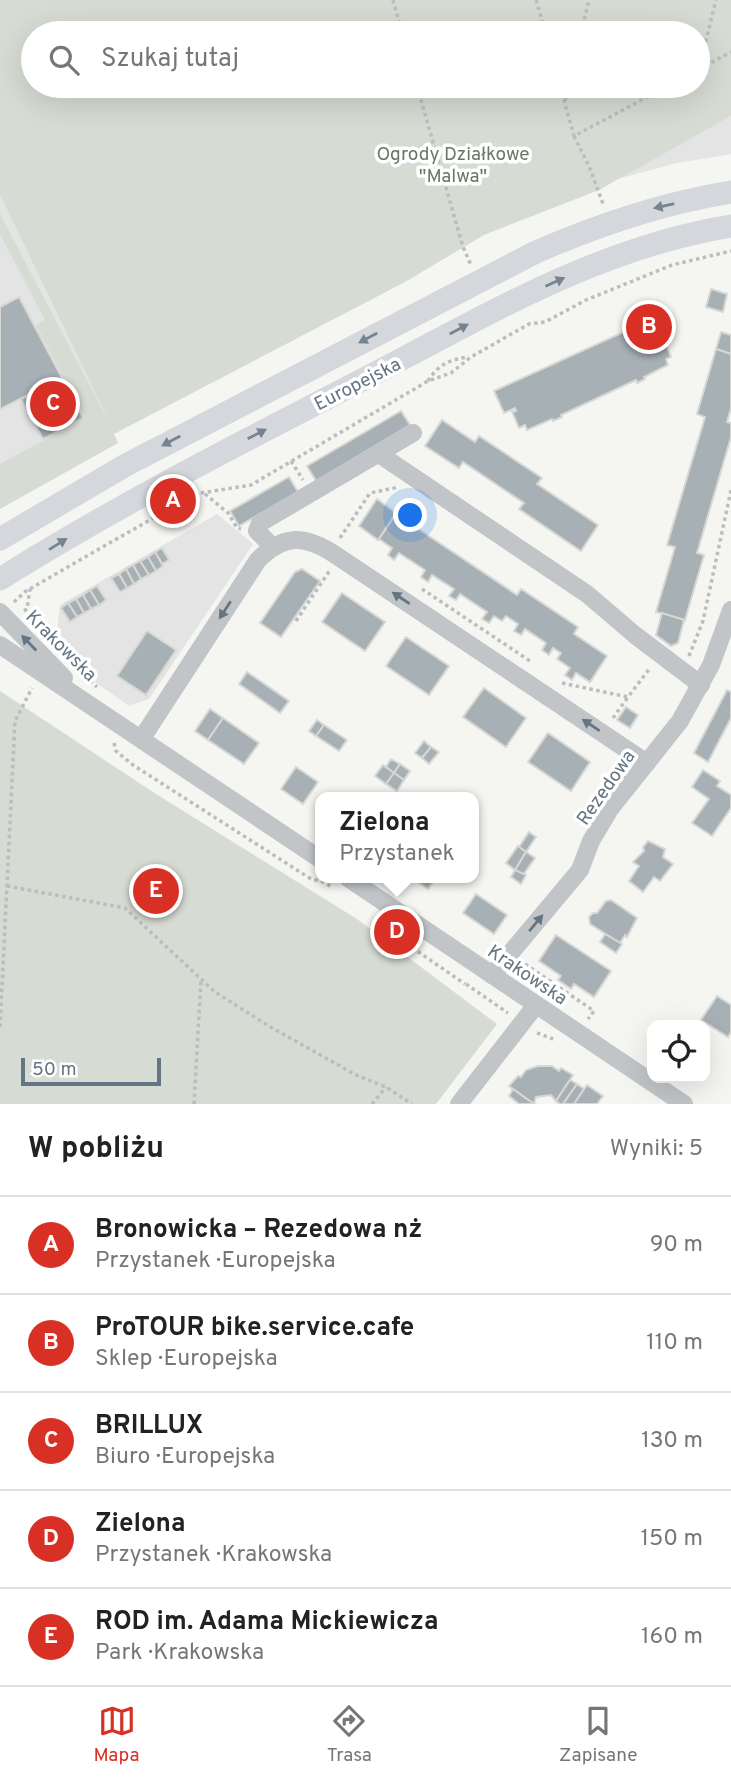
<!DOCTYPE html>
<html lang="pl">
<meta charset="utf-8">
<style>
body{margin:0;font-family:Overpass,sans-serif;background:#f2f2f2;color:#222}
.controls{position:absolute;right:21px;bottom:21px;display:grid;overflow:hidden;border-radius:14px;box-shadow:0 7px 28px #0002}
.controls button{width:63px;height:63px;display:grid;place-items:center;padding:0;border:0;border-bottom:2px solid #e0e0e0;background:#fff;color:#222;font:35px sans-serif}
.scale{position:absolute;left:21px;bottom:18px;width:140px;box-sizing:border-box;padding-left:7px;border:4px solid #647583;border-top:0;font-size:19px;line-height:24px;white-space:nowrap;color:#647583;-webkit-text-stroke:5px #fff;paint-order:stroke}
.you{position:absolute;left:411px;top:516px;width:24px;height:24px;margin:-18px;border:5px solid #fff;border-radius:50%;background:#1a73e8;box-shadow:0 0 0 10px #1a73e833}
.badge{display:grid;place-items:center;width:46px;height:46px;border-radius:50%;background:#d93025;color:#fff;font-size:23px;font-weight:700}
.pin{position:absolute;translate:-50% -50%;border:4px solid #fff;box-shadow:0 2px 7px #0006}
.popup{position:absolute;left:315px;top:792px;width:164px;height:91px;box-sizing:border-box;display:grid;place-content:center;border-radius:14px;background:#fff;filter:drop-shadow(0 2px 5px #0005);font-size:23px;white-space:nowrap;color:#767676}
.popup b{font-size:26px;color:#222}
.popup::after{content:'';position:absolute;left:50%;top:100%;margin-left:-14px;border:14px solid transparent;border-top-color:#fff}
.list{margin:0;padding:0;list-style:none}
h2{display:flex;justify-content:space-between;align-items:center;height:91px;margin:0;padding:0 28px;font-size:30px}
h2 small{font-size:23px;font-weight:400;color:#767676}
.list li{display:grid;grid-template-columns:46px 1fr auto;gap:21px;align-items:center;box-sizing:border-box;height:98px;padding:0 28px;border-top:2px solid #e0e0e0}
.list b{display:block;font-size:26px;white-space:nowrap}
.list p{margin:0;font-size:23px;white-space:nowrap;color:#767676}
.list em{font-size:23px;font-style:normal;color:#767676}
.icon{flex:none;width:38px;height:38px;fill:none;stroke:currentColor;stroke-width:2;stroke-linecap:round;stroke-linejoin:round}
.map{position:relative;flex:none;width:731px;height:1104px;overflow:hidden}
.search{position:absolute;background:#fff;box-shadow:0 7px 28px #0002;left:21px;right:21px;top:21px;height:77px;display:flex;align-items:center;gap:18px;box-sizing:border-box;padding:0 24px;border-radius:38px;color:#767676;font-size:26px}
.sheet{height:581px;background:#fff}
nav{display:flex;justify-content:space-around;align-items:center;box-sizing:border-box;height:98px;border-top:2px solid #e0e0e0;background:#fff;font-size:19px;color:#767676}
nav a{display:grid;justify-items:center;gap:4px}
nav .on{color:#d93025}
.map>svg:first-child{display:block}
</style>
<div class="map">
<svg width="731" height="1104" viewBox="0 0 731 1104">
<rect width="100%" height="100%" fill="#f5f5f2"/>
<g fill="#e3e4e3">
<polygon points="731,116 731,154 677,163 617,179"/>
<polygon points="0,195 114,433 0,493"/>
<polygon points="217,514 253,544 149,699 129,706 95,682 98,677 84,665 57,633 60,605"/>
</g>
<g fill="#d6dcd3" fill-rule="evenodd">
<path d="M0,0H731V116L599,190L484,235L405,282L114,434L118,443L0,509V464L85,418L36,325L45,320L0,234V214L109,422L0,195ZM33,33H698V86H33Z"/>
<polygon points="0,691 156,794 357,919 497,1024 436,1104 0,1104"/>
</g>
<g fill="#a7b0b5" stroke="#d7d7d4" stroke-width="2">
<polygon points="711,289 727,294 723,312 706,307"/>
<polygon points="19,297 62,378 0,409 0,307"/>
<polygon points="661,315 670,335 660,340 661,344 665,342 671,357 666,359 668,365 644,377 645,379 637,383 636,380 561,415 562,417 553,421 552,419 527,430 525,425 519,428 512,412 516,411 515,408 504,413 494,391"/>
<polygon points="721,332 731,335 731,354 716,349"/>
<polygon points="716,349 731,354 731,408 727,422 731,423 731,437 697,553 704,555 685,620 656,612 675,547 667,545 705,417 697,414"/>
<polygon points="62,378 83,418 43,439 21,399"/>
<polygon points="401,411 410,425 316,481 307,466"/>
<polygon points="442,420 475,442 479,436 542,478 537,484 598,525 581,551 519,509 524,503 463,462 459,468 425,446"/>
<polygon points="289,477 298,492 239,526 230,511"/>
<polygon points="377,499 396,513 378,540 359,526"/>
<polygon points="396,514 517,595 521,589 578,627 574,634 607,656 590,682 576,673 572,680 565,675 570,668 557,659 561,653 553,648 549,655 542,650 546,643 525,629 521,635 514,631 518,624 506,616 502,621 494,616 489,623 482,619 487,612 460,594 456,600 449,596 454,589 432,575 428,582 421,577 425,570 399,553 394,560 388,555 392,548 379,539"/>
<polygon points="162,548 169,560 162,564 155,552"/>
<polygon points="155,552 163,566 156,571 148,557"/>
<polygon points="148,557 156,571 149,575 140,561"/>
<polygon points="140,561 149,575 141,579 133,565"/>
<polygon points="133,565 141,579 134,584 126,569"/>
<polygon points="126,569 134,584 127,588 119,574"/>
<polygon points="302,569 320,581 281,637 260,623 295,572"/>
<polygon points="119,574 127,588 120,592 111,578"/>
<polygon points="97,586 106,600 99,605 90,590"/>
<polygon points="90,590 99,605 91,609 83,595"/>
<polygon points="342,593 385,622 365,651 322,622"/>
<polygon points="83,595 91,609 84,613 76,599"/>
<polygon points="76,599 84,613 77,617 68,603"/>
<polygon points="68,603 77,617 70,622 61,608"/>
<polygon points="662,613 684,620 678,643 671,646 656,635"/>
<polygon points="147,631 176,650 146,695 117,676"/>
<polygon points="406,637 449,666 429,695 386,666"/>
<polygon points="247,672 289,701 280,713 239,684"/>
<polygon points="484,688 526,718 506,747 463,717"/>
<polygon points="727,690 731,692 731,718 708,762 694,753"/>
<polygon points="626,707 638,715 630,728 617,720"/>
<polygon points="210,709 223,718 208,740 195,731"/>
<polygon points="223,718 259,743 244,764 208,740"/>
<polygon points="317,720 324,725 316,736 309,731"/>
<polygon points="324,725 347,740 339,751 316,736"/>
<polygon points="548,733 590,762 571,791 528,762"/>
<polygon points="424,741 431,747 422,758 415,753"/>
<polygon points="431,747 439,752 429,764 422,758"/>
<polygon points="391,759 400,764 394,773 386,767"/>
<polygon points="400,764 410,771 404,780 394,773"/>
<polygon points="383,765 394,773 386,784 375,776"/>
<polygon points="296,767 318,782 303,804 281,789"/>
<polygon points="703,770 720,781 717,786 731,795 731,808 712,836 692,823 709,799 692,787"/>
<polygon points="394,773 404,780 397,791 386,784"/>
<polygon points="529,832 536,837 526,852 519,847"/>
<polygon points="648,841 665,849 663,857 673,864 660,881 654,877 643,892 629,881 639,866 633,862 644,851 643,847"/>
<polygon points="518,846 526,852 515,870 506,863"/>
<polygon points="526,852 535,858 523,875 515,870"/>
<polygon points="515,870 526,875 521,884 511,877"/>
<polygon points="412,878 436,878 428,889"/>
<polygon points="476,894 507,915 494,934 463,913"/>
<polygon points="611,900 637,918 627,937 625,935 620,943 590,924 589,917 593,913 597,913 606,901"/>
<polygon points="605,934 622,944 616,953 600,942"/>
<polygon points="556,935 611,971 594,997 574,984 571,989 558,980 561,976 539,961"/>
<polygon points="717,996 731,1005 731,1032 728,1037 701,1020"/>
<polygon points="538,1066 552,1066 559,1071 561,1068 573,1075 556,1101 551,1095 536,1097 534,1104 509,1086 518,1076 521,1077 526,1070"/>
<polygon points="570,1080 577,1084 563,1104 560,1104 556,1101"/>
<polygon points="577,1084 584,1089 574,1104 563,1104"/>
<polygon points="587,1085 603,1096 597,1104 574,1104"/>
<polygon points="513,1089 534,1104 519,1104 509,1096"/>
</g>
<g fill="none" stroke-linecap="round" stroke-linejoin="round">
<g stroke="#bbbdbf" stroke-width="3.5" stroke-dasharray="3.5 3.5" stroke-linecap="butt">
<polyline points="393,0 402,33"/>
<polyline points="536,0 546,33"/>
<polyline points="581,33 589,0"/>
<polyline points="699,69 716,0"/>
<polyline points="699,69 731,52"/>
<polyline points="417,86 463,247 471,265"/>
<polyline points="560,86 574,136 668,86"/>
<polyline points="565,101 568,86"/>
<polyline points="574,136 589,166 603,204"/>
<path d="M428,381C438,365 450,359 469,357"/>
<polyline points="291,461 303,480"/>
<polyline points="205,494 228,513 237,528 241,529"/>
<polyline points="340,538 370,493 399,487"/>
<polyline points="422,589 530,661"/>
<polyline points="14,602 26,591 195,494 251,485 428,381 451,373 471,357 529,324 545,322 586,300 672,265 731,251"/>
<polyline points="24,611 27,609 30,589"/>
<polyline points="296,621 330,570"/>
<polyline points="689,656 703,621 731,490"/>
<polyline points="80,671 97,687"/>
<polyline points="562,683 628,697 650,668"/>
<polyline points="613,718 628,697"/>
<polyline points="114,743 116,751 133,765 311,879 324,882 333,888"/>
<polyline points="7,886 125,908 215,992 267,1025 356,1075 386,1087 412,1104"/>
<polyline points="417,945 417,951 465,984"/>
<polyline points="525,964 594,1011 588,1019"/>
<polyline points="466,984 508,1013"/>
<polyline points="0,1027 15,721 32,688"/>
<polyline points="537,1033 553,1039"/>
<polyline points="194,1104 201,980"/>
<polyline points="372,1104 386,1087"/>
</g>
<g stroke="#c1c5c8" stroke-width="18">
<polyline points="379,454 587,594 635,635 701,685"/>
<polyline points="273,547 257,531 260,523 413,433"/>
<polyline points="0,612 64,678"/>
<polyline points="0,645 320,859"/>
<path d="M142,738L258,560C283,535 303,535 331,552L647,763"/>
<polyline points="348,878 684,1104"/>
<polyline points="492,975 580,870 591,841 610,809 680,721 711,665 731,610"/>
<polyline points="459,1104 536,1005"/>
</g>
<g stroke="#d4d8dc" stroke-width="23">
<path d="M0,539L126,465L536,252C600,224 662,203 731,192"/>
<path d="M0,579C118,505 242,442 366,378C483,317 599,247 731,226"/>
</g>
</g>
<defs><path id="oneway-solid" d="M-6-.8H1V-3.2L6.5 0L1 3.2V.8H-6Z" transform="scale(1.75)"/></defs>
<g fill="#758490">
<use href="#oneway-solid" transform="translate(664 206) rotate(167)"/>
<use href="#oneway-solid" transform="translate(555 282) rotate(-24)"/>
<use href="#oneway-solid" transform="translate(459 329) rotate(-28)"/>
<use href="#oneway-solid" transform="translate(368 338) rotate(152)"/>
<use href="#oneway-solid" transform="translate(257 434) rotate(-27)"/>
<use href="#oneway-solid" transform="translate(171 441) rotate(152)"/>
<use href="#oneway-solid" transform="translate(58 544) rotate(-32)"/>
</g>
<g fill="#647583">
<use href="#oneway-solid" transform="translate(401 598) rotate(-146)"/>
<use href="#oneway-solid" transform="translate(225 610) rotate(123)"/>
<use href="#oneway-solid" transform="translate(29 643) rotate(-134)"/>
<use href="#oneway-solid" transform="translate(591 725) rotate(-146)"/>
<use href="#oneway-solid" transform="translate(536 923) rotate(-50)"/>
</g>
<g text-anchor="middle" stroke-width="7" stroke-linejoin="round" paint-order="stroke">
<g font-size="19" fill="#687a63" stroke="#fff">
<text x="453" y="160">Ogrody Działkowe<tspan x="453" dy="22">"Malwa"</tspan></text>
</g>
<g font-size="19" fill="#647583" stroke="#fff">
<text transform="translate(357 383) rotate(-27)" y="7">Europejska</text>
<text transform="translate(62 645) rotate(45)" y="7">Krakowska</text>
<text transform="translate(605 787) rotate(-55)" y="7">Rezedowa</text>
<text transform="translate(528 974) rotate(34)" y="7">Krakowska</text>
</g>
</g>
</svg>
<div class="controls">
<button><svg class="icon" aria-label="locate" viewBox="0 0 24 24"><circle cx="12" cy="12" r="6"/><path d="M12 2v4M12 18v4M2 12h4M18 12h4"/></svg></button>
</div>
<div class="scale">50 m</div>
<div class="you"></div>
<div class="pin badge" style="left:173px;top:501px">A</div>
<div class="pin badge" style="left:649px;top:327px">B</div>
<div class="pin badge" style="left:53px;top:404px">C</div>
<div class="pin badge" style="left:397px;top:932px">D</div>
<div class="popup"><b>Zielona</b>Przystanek</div>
<div class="pin badge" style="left:156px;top:891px">E</div>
<div class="search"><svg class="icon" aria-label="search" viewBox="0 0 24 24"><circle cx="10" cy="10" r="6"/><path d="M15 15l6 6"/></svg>Szukaj tutaj</div>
</div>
<section class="sheet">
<h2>W pobliżu<small>Wyniki: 5</small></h2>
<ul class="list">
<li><span class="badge">A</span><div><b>Bronowicka – Rezedowa nż</b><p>Przystanek · Europejska</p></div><em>90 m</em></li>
<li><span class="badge">B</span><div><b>ProTOUR bike.service.cafe</b><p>Sklep · Europejska</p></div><em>110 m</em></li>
<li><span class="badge">C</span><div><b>BRILLUX</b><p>Biuro · Europejska</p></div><em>130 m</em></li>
<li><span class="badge">D</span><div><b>Zielona</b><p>Przystanek · Krakowska</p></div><em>150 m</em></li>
<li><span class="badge">E</span><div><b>ROD im. Adama Mickiewicza</b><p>Park · Krakowska</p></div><em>160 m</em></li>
</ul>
</section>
<nav>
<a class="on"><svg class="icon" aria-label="map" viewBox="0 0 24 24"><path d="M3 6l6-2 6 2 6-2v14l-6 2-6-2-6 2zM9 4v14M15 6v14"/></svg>Mapa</a>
<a><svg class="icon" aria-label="directions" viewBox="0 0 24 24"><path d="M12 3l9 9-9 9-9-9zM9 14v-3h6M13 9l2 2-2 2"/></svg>Trasa</a>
<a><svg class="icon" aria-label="saved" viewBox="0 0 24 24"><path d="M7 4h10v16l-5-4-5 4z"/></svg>Zapisane</a>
</nav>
